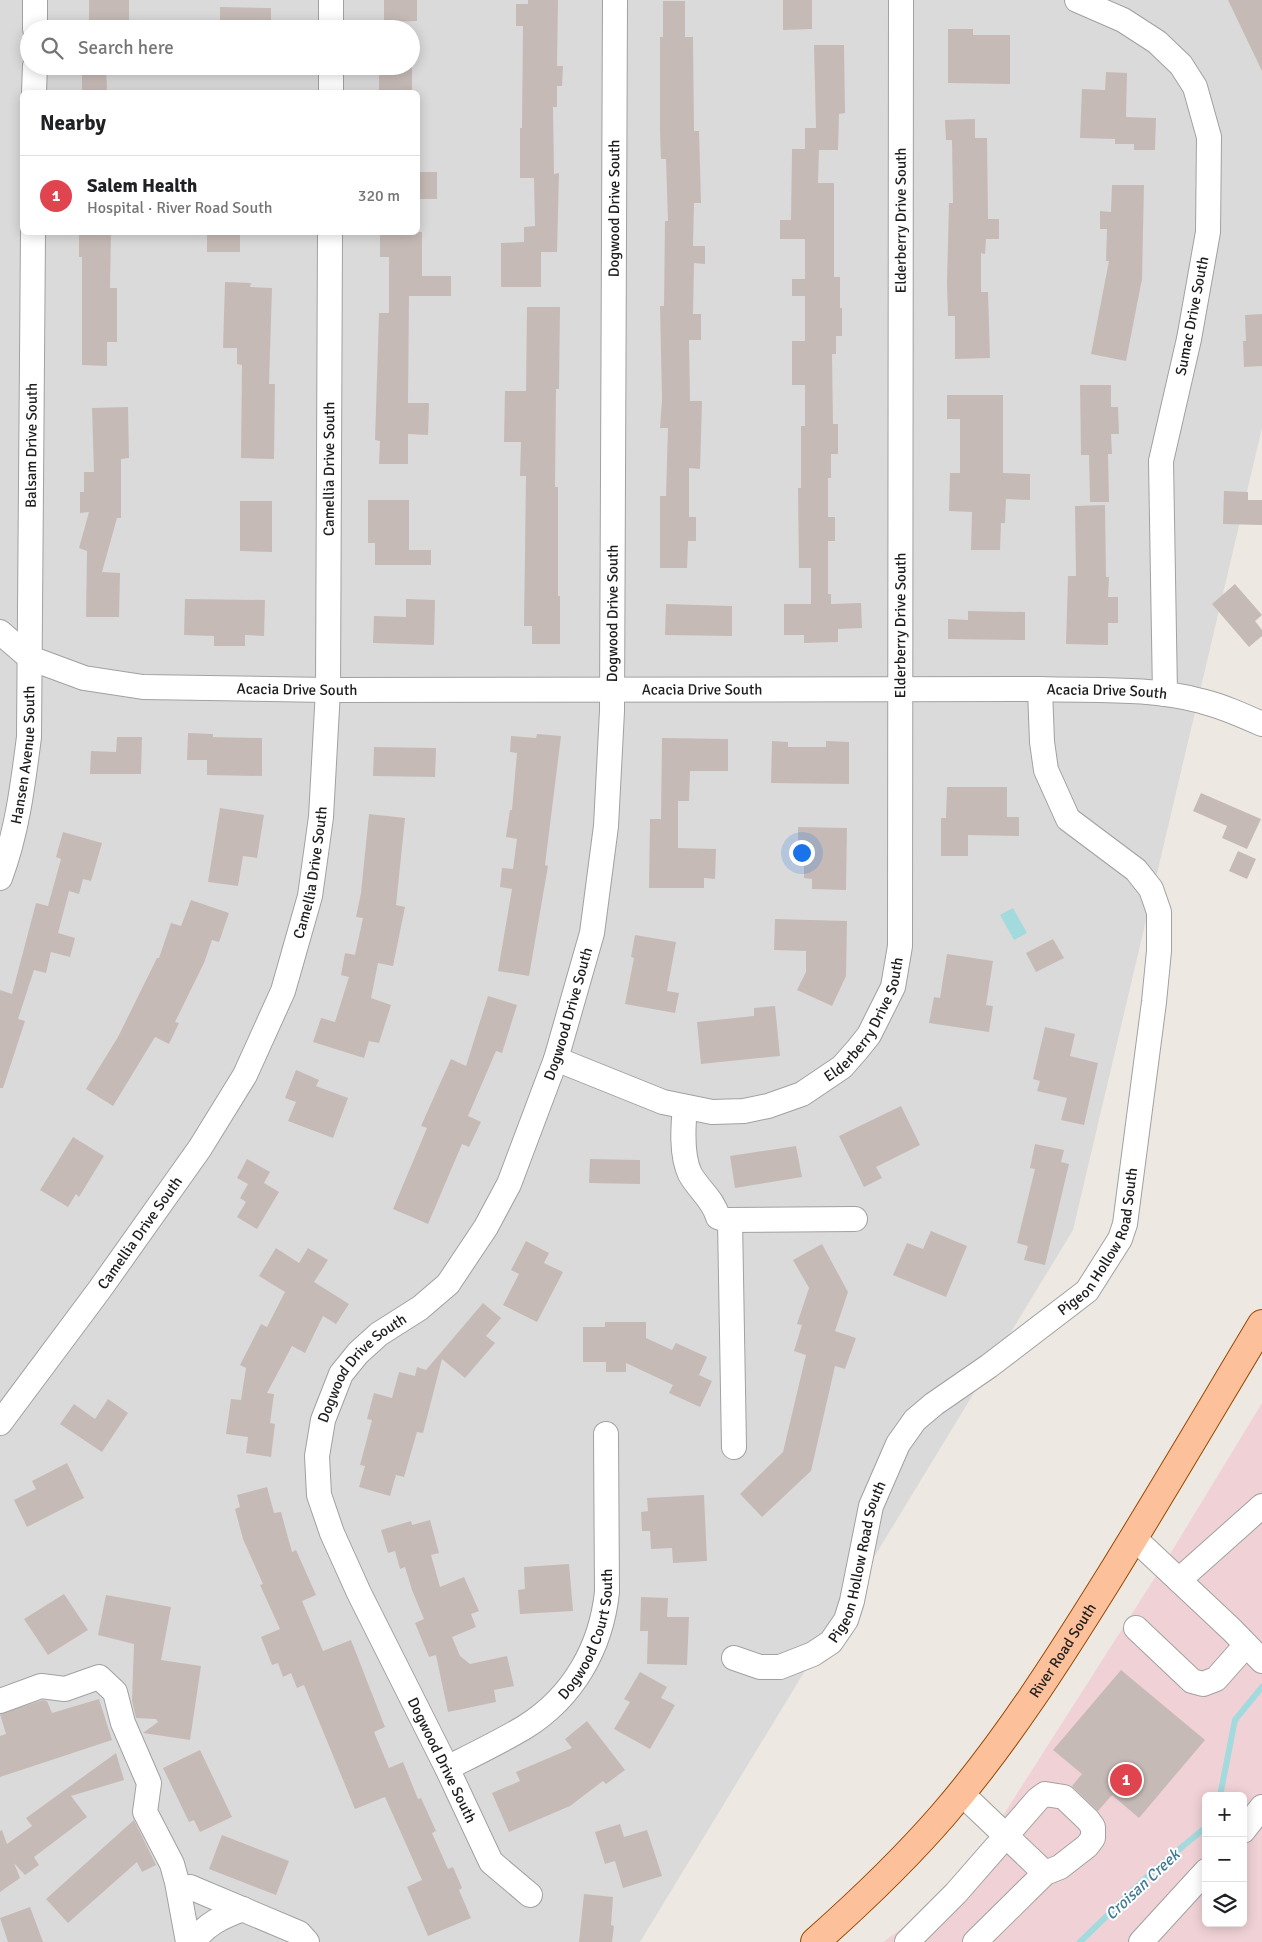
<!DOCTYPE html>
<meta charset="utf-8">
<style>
body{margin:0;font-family:Signika,sans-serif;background:#f2f2f2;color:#202124}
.controls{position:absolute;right:15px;bottom:15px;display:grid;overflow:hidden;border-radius:8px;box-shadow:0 2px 12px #0003}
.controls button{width:45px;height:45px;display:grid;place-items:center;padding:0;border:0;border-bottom:1px solid #e0e0e0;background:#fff;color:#202124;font:25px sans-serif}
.you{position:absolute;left:801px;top:852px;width:18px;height:18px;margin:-12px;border:4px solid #fff;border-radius:50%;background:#1a73e8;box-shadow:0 0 0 8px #1a73e833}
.badge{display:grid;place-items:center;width:32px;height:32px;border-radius:50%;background:#1a73e8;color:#fff;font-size:16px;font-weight:700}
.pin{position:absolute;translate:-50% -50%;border:2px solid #fff;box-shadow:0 1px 5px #0006}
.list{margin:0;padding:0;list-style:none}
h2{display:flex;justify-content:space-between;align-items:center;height:65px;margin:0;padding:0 20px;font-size:21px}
h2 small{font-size:16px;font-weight:400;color:#757577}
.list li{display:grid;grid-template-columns:32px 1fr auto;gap:15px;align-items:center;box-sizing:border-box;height:80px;padding:0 20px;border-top:1px solid #e0e0e0}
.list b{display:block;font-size:19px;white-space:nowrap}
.list p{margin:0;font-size:16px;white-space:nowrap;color:#757577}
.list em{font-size:16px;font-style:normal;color:#757577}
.icon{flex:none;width:28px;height:28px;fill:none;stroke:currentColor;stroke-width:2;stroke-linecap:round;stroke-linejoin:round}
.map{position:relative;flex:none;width:1262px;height:1942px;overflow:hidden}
.search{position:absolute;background:#fff;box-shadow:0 2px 12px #0003;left:20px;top:20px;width:400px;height:55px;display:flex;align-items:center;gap:12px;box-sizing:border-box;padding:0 18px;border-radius:28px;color:#757577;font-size:19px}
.panel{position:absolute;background:#fff;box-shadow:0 2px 12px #0003;left:20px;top:90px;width:400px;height:145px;border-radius:8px}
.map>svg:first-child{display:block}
</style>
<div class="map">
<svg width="1262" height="1942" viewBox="0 0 1262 1942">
<rect width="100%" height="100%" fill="#eee8e3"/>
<path fill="#dbdada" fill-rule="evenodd" d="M0,0H1262V428L1073,1230L640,1942H0ZM29,29H411V66H29ZM22,92H418V232H22Z"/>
<path fill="#f0d2d6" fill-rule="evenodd" d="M1262,1403V1942H883L956,1889L1170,1554ZM1206,1796H1243V1923H1206Z"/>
<polygon fill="#a3dadd" points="1013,908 1027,933 1014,940 1000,915"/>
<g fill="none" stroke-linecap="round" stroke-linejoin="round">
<g stroke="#a3dadd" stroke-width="6">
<polyline points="1220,1796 1235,1720 1262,1687"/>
<polyline points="1080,1942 1152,1872 1206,1827"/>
</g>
</g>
<g fill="#c6bab6">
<polygon points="89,0 129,0 129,29 95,29 95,23 89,23"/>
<polygon points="384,0 417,0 417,21 384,22"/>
<polygon points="528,0 558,0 557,66 563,66 562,86 557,86 557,107 553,107 554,174 559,173 557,252 541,252 541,287 501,287 501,243 524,242 524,227 535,226 534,178 520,178 520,128 522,128 523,26 516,26 516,4 528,4"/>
<polygon points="783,0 812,0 812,29 783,30"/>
<polygon points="1228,0 1262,0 1262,71"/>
<polygon points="663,1 685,1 685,37 693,37 694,131 699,131 701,203 694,203 693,246 705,246 705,264 694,263 693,314 701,314 701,340 689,340 690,401 702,401 700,469 689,468 689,517 696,517 696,541 688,541 687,568 660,568 660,496 666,496 668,428 660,428 662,400 660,306 664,306 665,221 668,221 666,159 661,159 660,132 660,37 663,37"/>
<polygon points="220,7 271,8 271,29 220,29"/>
<polygon points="948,29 973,29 973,35 1010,35 1010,84 948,83"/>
<polygon points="814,45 844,45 845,113 839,114 838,150 819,150 818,183 834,183 834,277 840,277 840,308 842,308 842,336 836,336 836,354 832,354 833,424 838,424 838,454 831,454 831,478 828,478 828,517 835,517 835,541 828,541 828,594 831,594 831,604 861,603 862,628 838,629 838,642 804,643 804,635 784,635 784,604 811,604 811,568 799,568 798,488 801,488 801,426 805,426 805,385 792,385 792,341 805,341 805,296 792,296 792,279 805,279 805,239 780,239 780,220 791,220 792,149 805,149 805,128 816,128"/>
<polygon points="82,66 106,66 107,92 82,92"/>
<rect x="379" y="66" width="33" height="26"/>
<polygon points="1106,72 1127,73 1126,117 1156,118 1155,150 1134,150 1134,144 1115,144 1115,139 1080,138 1082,89 1105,90"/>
<polygon points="975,119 975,138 987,138 988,219 999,219 999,239 986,239 985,254 981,253 981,292 988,292 990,358 955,359 955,316 948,316 947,282 949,203 953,203 952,140 946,140 945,120"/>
<rect x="418" y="172" width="19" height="27"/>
<polygon points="1112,185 1144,185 1142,279 1126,361 1091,354 1109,261 1106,261 1107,229 1100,229 1100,211 1111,212"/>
<polygon points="79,232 111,232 110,288 117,288 117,342 107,342 107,366 82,365 82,257 79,257"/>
<rect x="207" y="232" width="33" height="20"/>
<polygon points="380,232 422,232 422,276 451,276 451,296 409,296 408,403 429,403 428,435 408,434 408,464 379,464 380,441 375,440 379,313 389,313 389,257 380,257"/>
<polygon points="225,282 251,283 250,287 272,288 269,384 275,384 274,459 241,458 242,365 237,364 237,348 223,348"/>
<polygon points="527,307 560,307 559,389 556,389 555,487 558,487 558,596 560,596 560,644 532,644 532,626 524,626 526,476 520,476 521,442 504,442 505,391 526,391"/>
<polygon points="1262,314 1262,366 1244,367 1243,341 1246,341 1245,315"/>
<polygon points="1080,385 1111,385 1111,407 1118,407 1119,434 1111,434 1112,454 1108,454 1109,502 1090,502 1089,455 1081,455"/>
<polygon points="947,395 1003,395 1003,473 1030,474 1030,500 1006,499 1005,523 1001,523 1000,550 971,550 972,512 949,511 950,473 960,473 960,419 947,419"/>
<polygon points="128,407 129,458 121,459 121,518 117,518 102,572 120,573 119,617 86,617 87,551 79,548 89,512 80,513 80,492 84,492 84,472 94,472 92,408"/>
<polygon points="1224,491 1248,492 1248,500 1262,500 1262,525 1223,524"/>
<polygon points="368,500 409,500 409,550 431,550 431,565 375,565 375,543 368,543"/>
<polygon points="240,501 272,501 272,552 240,551"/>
<polygon points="1105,505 1106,577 1109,577 1108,597 1118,597 1118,623 1108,623 1108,645 1066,644 1068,576 1076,576 1075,506"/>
<polygon points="1235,584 1262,615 1255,621 1262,630 1262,636 1249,647 1212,604"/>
<polygon points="185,599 265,600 264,636 245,635 245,646 214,646 214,636 184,635"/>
<polygon points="406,599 435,600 434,645 373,643 374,616 406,617"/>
<polygon points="666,604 732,606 732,636 665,635"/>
<polygon points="968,611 1025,612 1025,640 948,639 948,619 968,620"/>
<polygon points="188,733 213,734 213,737 262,738 262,776 207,775 207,760 187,760"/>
<polygon points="537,734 561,736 545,865 548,866 529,976 498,971 512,889 500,887 502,868 513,869 517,839 506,837 510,810 512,810 517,753 510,752 511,736 536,738"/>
<polygon points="117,737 142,737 141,774 90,774 91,751 116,752"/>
<polygon points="662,738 728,739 728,771 690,771 689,801 678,801 678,848 716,849 715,879 704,878 704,888 649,888 650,819 661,819"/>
<polygon points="772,741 788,742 788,747 826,747 826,741 849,742 849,784 771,783"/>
<polygon points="374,747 436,748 435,777 373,776"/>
<polygon points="947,787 1007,787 1007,817 1019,817 1019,836 968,835 968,856 941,856 941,818 946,818"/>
<polygon points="1201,793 1261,819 1247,849 1222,838 1227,826 1193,811"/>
<polygon points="220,808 264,815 257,858 243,856 238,886 208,882"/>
<polygon points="369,814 405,818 396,905 405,907 393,966 378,963 371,998 391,1005 379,1043 369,1041 364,1058 313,1042 321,1018 335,1022 349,977 341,975 345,953 355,955 363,918 356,917 361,893"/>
<polygon points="798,827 847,828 846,890 812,889 812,879 804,878 804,861 798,861"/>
<polygon points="63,832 102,843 91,881 83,879 79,894 69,891 58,933 75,938 70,957 51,952 46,973 34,970 18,1019 25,1021 3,1088 0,1088 0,990 12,994 36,903 48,906 61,859 56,857"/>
<polygon points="1238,851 1256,859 1247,879 1229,871"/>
<polygon points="191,900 229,913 219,942 212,940 204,963 175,1022 179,1023 169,1044 155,1037 113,1106 86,1089 118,1037 157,958 159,958 171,923 181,926"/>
<polygon points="775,919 847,921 846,976 832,1006 797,990 806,972 806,951 774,950"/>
<polygon points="635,935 676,942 667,991 679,993 675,1013 625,1004 634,958 631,957"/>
<polygon points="1053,939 1064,958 1036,972 1026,953"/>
<polygon points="947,954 993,961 986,1005 993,1006 989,1032 929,1023 934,997 940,998"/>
<polygon points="488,996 517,1005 502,1053 496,1051 468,1116 481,1122 469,1147 462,1144 428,1224 393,1209 427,1128 421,1126 451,1059 466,1066"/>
<polygon points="775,1006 780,1056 701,1064 697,1022 754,1016 754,1008"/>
<polygon points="1045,1027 1075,1034 1070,1056 1098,1063 1084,1125 1061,1120 1067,1098 1037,1091 1040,1081 1033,1079"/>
<polygon points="296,1070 319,1080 316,1086 348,1098 333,1138 288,1121 296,1102 285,1098"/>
<polygon points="901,1106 920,1145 876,1167 882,1178 864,1187 839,1136"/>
<polygon points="73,1137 104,1156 79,1197 76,1194 68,1207 40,1190"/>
<polygon points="1035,1144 1064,1150 1061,1162 1069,1164 1045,1265 1024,1260 1028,1246 1017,1243 1035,1169 1030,1168"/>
<polygon points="796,1146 802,1177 735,1188 730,1156"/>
<polygon points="247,1159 270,1172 264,1183 279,1192 257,1229 237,1217 246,1202 240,1198 248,1184 237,1178"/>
<polygon points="590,1159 640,1160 640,1184 589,1183"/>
<polygon points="931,1231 967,1246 946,1297 893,1275 907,1243 923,1249"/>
<polygon points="526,1241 549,1253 544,1263 563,1272 537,1322 503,1305 519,1274 511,1270"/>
<polygon points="822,1244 848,1292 835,1331 856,1338 845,1369 835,1366 811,1471 762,1517 740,1494 783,1452 806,1355 794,1351 802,1325 797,1324 809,1288 793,1260"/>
<polygon points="276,1248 299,1263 308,1248 328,1260 314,1282 349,1304 336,1324 323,1316 305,1353 292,1346 267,1393 274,1394 270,1423 275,1424 271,1457 246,1453 248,1437 226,1434 231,1399 241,1400 246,1368 240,1365 261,1324 267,1327 285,1292 259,1276"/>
<polygon points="483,1303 501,1318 486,1336 495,1343 465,1378 442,1359 423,1433 417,1432 404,1477 396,1475 390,1496 359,1487 365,1466 360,1465 372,1420 367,1419 374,1393 392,1398 399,1372 415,1376 417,1367 426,1370"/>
<polygon points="605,1322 646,1322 646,1338 672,1350 676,1343 707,1357 699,1375 712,1381 700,1407 669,1393 673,1385 626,1363 626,1372 606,1372 606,1362 583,1362 583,1327 605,1327"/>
<polygon points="108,1399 128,1413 102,1452 60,1424 74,1404 95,1419"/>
<polygon points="67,1463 84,1498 27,1527 14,1500 36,1489 32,1481"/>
<polygon points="267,1487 274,1513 281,1512 292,1552 296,1550 316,1595 302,1601 323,1651 351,1640 385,1727 374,1732 389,1768 403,1762 418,1799 421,1798 436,1831 432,1833 448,1869 453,1867 462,1888 459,1890 471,1918 428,1936 407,1887 422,1880 385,1797 355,1809 304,1685 297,1688 291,1673 283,1677 278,1663 272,1665 261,1637 280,1629 260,1585 263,1584 243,1539 235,1509 240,1507 237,1495"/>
<polygon points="704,1495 707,1561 673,1563 672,1548 651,1549 650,1531 642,1531 641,1512 648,1511 647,1498"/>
<polygon points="430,1520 439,1553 431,1555 440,1587 464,1577 479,1611 471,1614 476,1627 452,1637 460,1656 470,1664 507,1656 514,1686 494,1690 496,1702 448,1712 436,1655 429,1657 415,1623 424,1619 412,1590 405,1567 400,1569 395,1551 388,1553 381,1530 411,1521 412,1525"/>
<polygon points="569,1564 573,1611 520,1614 518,1590 525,1589 524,1567"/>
<polygon points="64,1594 88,1630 48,1655 24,1619"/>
<polygon points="106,1595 171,1607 161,1660 201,1666 190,1740 143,1733 158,1722 156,1719 136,1718 132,1701 134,1644 98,1635"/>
<polygon points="641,1597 668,1598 667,1617 689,1617 687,1665 647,1664 648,1631 640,1631"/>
<polygon points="1121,1670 1205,1740 1139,1818 1112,1795 1098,1811 1072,1786 1082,1774 1053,1750"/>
<polygon points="640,1672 667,1687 661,1698 675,1705 650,1749 614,1729 630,1702 624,1699"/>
<polygon points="99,1699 112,1740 0,1777 0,1736 6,1734 0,1714 43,1700 47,1701 52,1713"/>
<polygon points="587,1721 625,1770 606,1784 603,1781 570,1806 509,1832 492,1793 520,1781 516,1772 572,1748 565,1739"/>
<polygon points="200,1750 232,1817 200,1832 194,1820 189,1822 163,1768"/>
<polygon points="116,1753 124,1780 71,1796 87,1817 34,1857 39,1865 25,1875 14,1863 20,1878 0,1892 0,1831 2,1830 7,1844 32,1826 26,1818"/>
<polygon points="134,1820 156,1865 142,1872 137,1862 68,1923 46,1899"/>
<polygon points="620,1824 624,1837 647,1830 662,1876 623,1888 615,1861 605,1864 595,1832"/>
<polygon points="222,1835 289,1861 276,1895 209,1869"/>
<polygon points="584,1894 613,1897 611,1925 614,1926 612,1942 579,1942"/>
<polygon points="30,1907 43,1942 8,1942 0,1918"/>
</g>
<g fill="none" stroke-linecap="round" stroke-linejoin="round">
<g stroke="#a1a1a1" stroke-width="26">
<g id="minor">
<polyline points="1077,0 1123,20 1157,42 1181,65 1195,87 1209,137 1208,232 1189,339 1161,461 1165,694"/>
<polyline points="35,29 35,0"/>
<polyline points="331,29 331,0"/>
<polyline points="34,92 35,66"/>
<polyline points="331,92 331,66"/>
<path id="s1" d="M0,632L30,658L84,678L143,687L328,690L1040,689C1093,691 1150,687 1201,701C1222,706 1242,715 1262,724"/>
<path id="s2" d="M0,878C17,833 23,784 29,737L33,232"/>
<path id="s3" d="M556,1059L663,1102L712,1112L744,1111L768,1106L802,1094L842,1067L857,1050L869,1035L893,987L900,946L901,0"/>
<path d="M685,1107C683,1127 681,1155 690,1174C699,1190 713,1199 718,1217L726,1220L855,1219"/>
<polyline points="730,1220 734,1447"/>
<path id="s4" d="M0,1423L100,1289L200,1148L245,1075L283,991L310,896L321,817L328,690L330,232"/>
<polyline points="1134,1538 1232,1630 1262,1661"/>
<polyline points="1179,1580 1262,1506"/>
<polyline points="1136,1628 1192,1681 1203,1684 1216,1679 1246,1645"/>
<path id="s5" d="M734,1658L760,1667H780L813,1654L831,1642L846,1620L852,1601L871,1506L898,1444L915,1420L934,1404L989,1366L1087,1291L1120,1239L1125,1224L1154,1002L1159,951V912L1151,889L1136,870L1068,819L1046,770L1042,742L1040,689"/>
<polyline points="0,1701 41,1686 65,1689 99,1677 115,1692 123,1723 149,1783 145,1812 172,1864 177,1882 188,1942"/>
<path id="s6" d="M447,1768C473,1755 500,1742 525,1727C573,1697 601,1648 607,1592L606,1434"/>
<polyline points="961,1793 1045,1873"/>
<polyline points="1243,1831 1262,1807"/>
<polyline points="179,1889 190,1887 197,1890 299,1933 307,1942"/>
<path id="s7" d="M530,1895L491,1862L447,1768L359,1593L332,1533L319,1495L317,1456L323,1420L341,1374L358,1353L379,1334L420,1308L448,1284L486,1227L509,1184L556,1059L592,933L606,826L612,711L615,0"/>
<path d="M194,1942C205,1924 224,1916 243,1909"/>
<polyline points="907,1942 956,1893 1038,1799 1045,1794 1064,1797 1088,1820 1093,1827 1093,1838 1087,1846 1060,1867 1045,1873 975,1942"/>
<polyline points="1141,1942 1206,1871"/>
</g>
</g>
<g stroke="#964900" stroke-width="30">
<g id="major">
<path id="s8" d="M815,1942C860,1902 904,1860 943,1815C1006,1742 1058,1660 1109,1578C1161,1494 1211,1409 1262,1324"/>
</g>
</g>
<use href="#minor" stroke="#fff" stroke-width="24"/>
<use href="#major" stroke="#fcc09a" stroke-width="28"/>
</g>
<g text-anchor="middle" stroke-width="4" stroke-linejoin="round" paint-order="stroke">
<g font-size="15" fill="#1d1d1d" stroke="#fff">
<text dy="5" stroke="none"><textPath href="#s7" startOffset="1830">Dogwood Drive South</textPath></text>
<text dy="5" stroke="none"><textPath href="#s3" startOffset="1169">Elderberry Drive South</textPath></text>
<text transform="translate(1192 316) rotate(-79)" y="5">Sumac Drive South</text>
<text dy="5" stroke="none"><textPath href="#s2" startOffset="436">Balsam Drive South</textPath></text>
<text dy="5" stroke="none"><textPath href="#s4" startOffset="1045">Camellia Drive South</textPath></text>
<text dy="5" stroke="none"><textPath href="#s7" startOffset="1425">Dogwood Drive South</textPath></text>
<text dy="5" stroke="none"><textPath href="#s3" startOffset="764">Elderberry Drive South</textPath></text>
<text dy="5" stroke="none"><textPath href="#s1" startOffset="311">Acacia Drive South</textPath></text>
<text dy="5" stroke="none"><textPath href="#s1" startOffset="716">Acacia Drive South</textPath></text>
<text dy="5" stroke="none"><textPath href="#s1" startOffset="1121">Acacia Drive South</textPath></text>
<text dy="5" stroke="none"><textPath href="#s2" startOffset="126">Hansen Avenue South</textPath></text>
<text dy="5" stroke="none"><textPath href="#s4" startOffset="640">Camellia Drive South</textPath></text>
<text dy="5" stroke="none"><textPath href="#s7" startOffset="1020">Dogwood Drive South</textPath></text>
<text dy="5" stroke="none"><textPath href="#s3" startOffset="359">Elderberry Drive South</textPath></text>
<text dy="5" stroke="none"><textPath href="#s4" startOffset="236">Camellia Drive South</textPath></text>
<text dy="5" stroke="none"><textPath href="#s5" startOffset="610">Pigeon Hollow Road South</textPath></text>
<text dy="5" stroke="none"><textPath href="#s7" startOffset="599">Dogwood Drive South</textPath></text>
<text dy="5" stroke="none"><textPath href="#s5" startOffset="190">Pigeon Hollow Road South</textPath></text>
<text dy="5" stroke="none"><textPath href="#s6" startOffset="205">Dogwood Court South</textPath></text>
<text dy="5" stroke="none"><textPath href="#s8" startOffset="384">River Road South</textPath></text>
<text transform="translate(442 1760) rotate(64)" y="5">Dogwood Drive South</text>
</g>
<g font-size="16" font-style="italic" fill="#417b96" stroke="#fff">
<text transform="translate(1142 1884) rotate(-43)" y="6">Croisan Creek</text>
</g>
</g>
</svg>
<div class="controls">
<button>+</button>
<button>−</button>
<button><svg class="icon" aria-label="layers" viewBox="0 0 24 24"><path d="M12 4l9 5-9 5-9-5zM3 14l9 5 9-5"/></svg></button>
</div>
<div class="you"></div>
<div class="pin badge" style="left:1126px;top:1780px;background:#e0444e">1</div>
<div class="search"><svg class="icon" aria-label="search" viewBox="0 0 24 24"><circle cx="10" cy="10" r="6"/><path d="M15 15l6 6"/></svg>Search here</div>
<section class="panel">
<h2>Nearby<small></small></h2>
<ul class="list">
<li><span class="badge" style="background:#e0444e">1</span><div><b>Salem Health</b><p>Hospital · River Road South</p></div><em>320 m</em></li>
</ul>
</section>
</div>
